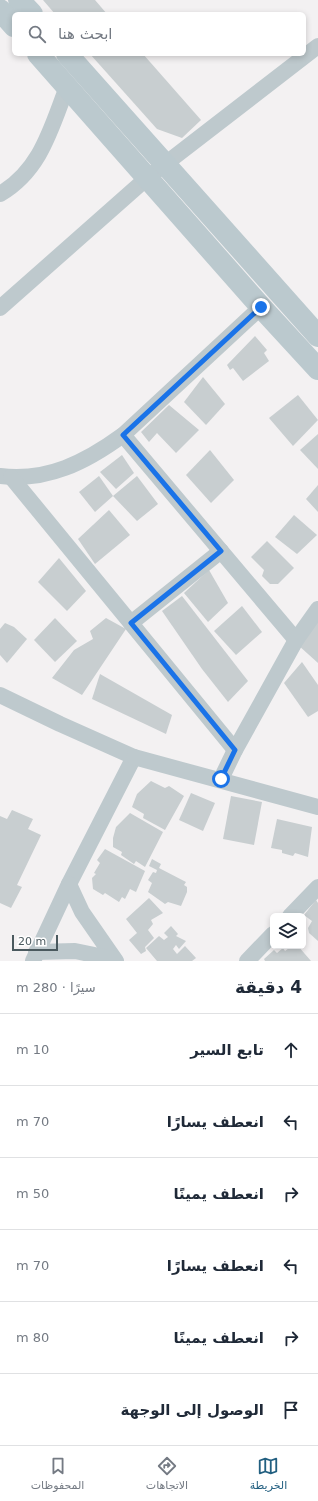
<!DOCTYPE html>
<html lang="ar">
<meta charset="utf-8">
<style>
body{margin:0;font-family:"DejaVu Sans","Noto Sans Arabic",sans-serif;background:#f6f6f7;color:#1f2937;direction:rtl}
.controls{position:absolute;right:12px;bottom:12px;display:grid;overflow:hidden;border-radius:6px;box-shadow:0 2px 6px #0003}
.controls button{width:36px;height:36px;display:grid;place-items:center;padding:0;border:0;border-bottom:1px solid #e0e1e3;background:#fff;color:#1f2937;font:20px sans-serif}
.scale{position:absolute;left:12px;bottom:10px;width:46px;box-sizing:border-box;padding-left:4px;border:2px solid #4a595e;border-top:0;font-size:11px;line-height:14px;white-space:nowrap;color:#4a595e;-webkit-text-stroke:3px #fff;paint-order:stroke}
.stop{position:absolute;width:12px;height:12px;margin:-9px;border:3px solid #1a73e8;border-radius:50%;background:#fff}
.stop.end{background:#1a73e8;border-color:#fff;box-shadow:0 1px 4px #0008}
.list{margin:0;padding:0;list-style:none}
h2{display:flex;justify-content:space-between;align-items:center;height:52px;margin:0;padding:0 16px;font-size:17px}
h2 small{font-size:13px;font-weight:400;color:#747a83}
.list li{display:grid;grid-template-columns:26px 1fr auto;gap:12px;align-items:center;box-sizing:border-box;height:72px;padding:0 16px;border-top:1px solid #e0e1e3}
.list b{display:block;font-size:15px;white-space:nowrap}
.list em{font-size:13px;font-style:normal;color:#747a83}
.icon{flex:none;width:22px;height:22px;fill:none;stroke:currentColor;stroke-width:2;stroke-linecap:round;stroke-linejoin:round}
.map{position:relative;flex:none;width:318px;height:961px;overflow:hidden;direction:ltr}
.search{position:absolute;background:#fff;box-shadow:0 2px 6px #0003;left:12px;right:12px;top:12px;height:44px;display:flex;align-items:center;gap:10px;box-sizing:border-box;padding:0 14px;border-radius:6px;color:#747a83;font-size:15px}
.sheet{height:484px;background:#fff}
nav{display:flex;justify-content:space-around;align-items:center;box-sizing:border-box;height:56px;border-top:1px solid #e0e1e3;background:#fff;font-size:11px;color:#747a83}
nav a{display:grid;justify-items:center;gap:2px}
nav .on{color:#225f80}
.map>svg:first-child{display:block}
</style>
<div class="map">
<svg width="318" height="961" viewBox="0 0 318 961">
<rect width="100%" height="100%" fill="#f3f1f2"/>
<g fill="#c8ced0">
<polygon points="43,0 95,0 107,14 55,14"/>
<polygon points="90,54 143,54 201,120 182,138 157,129"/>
<polygon points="255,336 267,350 264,353 269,361 243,381 233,368 230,370 227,365"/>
<polygon points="203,377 225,404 206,425 184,402"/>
<polygon points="298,395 318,420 293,446 269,418"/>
<polygon points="169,405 199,430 176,453 157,433 149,442 141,432"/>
<polygon points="318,434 318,469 300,450"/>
<polygon points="210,450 234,480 211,503 186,475"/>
<polygon points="122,455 134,473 116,489 100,472"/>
<polygon points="99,476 113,496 95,512 79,492"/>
<polygon points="137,476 158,504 137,521 113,496"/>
<polygon points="318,485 318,512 306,499"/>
<polygon points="109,510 130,535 95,564 78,539"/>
<polygon points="294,515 317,535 297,554 275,537"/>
<polygon points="267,541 294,568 278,584 270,584 262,576 264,570 251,557"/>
<polygon points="59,558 86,591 67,611 38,582"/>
<polygon points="209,570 228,603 208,622 184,593"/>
<polygon points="182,596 248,681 228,702 202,669 162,611"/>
<polygon points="242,606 262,632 236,655 214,631"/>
<polygon points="318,616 318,663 298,645"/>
<polygon points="55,618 77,641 55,662 34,640"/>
<polygon points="106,618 126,629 82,695 52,678 74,650 93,639 90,631"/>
<polygon points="5,623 14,627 27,639 7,663 0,655 0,629"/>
<polygon points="302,662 318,685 318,711 308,717 284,683"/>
<polygon points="100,674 172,715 166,734 92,699"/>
<polygon points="151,781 165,788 169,786 184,796 165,830 143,818 144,814 132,807 137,794"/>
<polygon points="191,793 215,803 203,831 179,820"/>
<polygon points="231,796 262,802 254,845 223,839"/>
<polygon points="12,810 33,819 28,829 41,835 17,885 22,887 11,908 0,903 0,816 7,819"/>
<polygon points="130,813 163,832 145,867 136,861 134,864 121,855 122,852 113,847 113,838 116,827"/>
<polygon points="277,819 312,827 308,857 295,853 293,856 282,853 282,850 271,848"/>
<polygon points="105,849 145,871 136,892 130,889 125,899 122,897 119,902 105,893 103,895 93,889 92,878 96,874 94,873 100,863 97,860"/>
<polygon points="152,859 161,864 159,868 186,882 184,885 187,887 187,892 181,906 168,902 165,904 148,892 152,883 148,880 153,872 156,873 157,870 149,866"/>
<polygon points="149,898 163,913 151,920 153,924 148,930 154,938 145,947 146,951 141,954 129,940 137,933 126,919"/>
<polygon points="316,900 318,903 318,941 309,933 308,928 312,921 304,915"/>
<polygon points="171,926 178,934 176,936 186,941 179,949 176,945 173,949 177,954 185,946 196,958 192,961 157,961 146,948 159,936 164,940 168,937 164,933"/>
<polygon points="292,946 298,946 311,961 265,961 264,959 274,950 277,953 283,948 285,951"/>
</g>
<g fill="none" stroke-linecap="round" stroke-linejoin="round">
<g stroke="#bec9cd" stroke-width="16">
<path d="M0,194C41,170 51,128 67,87"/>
<polyline points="0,308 147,178 318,46"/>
<polyline points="123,435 296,640"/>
<path d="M0,476C47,482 86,462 123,435L261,307"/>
<polyline points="11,477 235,750"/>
<polyline points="131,623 221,551"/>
<polyline points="0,695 60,724 134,757 69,884 33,961"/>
<polyline points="134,757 318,807"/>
<polyline points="221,779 235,750 296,640 318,609"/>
<polyline points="69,884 82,912 116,961"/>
<polyline points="290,916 318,887"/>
<polyline points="36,952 75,951 114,959"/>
<polyline points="247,961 273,934"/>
</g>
<g stroke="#bbc9ce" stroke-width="22">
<polyline points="19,0 32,14"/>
<polyline points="0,10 14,26"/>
<polyline points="38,54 261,307 318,369"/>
<polyline points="67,54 318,336"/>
</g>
</g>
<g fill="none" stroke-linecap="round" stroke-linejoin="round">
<polyline stroke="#1a73e8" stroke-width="5" points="221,779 235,750 131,623 221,551 123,435 261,307"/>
</g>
</svg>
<div class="controls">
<button><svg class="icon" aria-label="layers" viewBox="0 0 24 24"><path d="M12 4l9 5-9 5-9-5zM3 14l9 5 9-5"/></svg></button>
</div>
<div class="scale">20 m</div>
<div class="stop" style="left:221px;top:779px"></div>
<div class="stop end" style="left:261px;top:307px"></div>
<div class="search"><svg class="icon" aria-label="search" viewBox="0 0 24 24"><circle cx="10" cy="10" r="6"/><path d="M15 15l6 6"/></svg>ابحث هنا</div>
</div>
<section class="sheet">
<h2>4 دقيقة<small>سيرًا · 280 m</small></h2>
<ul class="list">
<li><svg class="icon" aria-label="ahead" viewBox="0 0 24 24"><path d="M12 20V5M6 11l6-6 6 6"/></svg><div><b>تابع السير</b></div><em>10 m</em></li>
<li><svg class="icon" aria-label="left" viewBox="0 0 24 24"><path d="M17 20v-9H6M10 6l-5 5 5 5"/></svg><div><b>انعطف يسارًا</b></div><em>70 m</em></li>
<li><svg class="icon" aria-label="right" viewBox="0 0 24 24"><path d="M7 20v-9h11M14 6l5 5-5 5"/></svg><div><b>انعطف يمينًا</b></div><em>50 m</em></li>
<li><svg class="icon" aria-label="left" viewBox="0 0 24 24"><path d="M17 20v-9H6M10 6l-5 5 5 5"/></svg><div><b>انعطف يسارًا</b></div><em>70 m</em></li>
<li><svg class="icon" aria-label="right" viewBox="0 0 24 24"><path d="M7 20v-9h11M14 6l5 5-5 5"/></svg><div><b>انعطف يمينًا</b></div><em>80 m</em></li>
<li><svg class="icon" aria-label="arrive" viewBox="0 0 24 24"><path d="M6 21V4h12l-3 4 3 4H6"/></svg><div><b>الوصول إلى الوجهة</b></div></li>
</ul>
</section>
<nav>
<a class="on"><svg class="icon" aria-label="map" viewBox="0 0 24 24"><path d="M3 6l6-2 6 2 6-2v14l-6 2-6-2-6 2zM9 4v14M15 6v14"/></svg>الخريطة</a>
<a><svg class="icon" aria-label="directions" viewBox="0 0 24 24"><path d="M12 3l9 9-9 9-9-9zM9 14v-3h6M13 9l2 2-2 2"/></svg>الاتجاهات</a>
<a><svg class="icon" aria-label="saved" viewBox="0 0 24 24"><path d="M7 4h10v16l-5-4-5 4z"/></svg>المحفوظات</a>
</nav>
